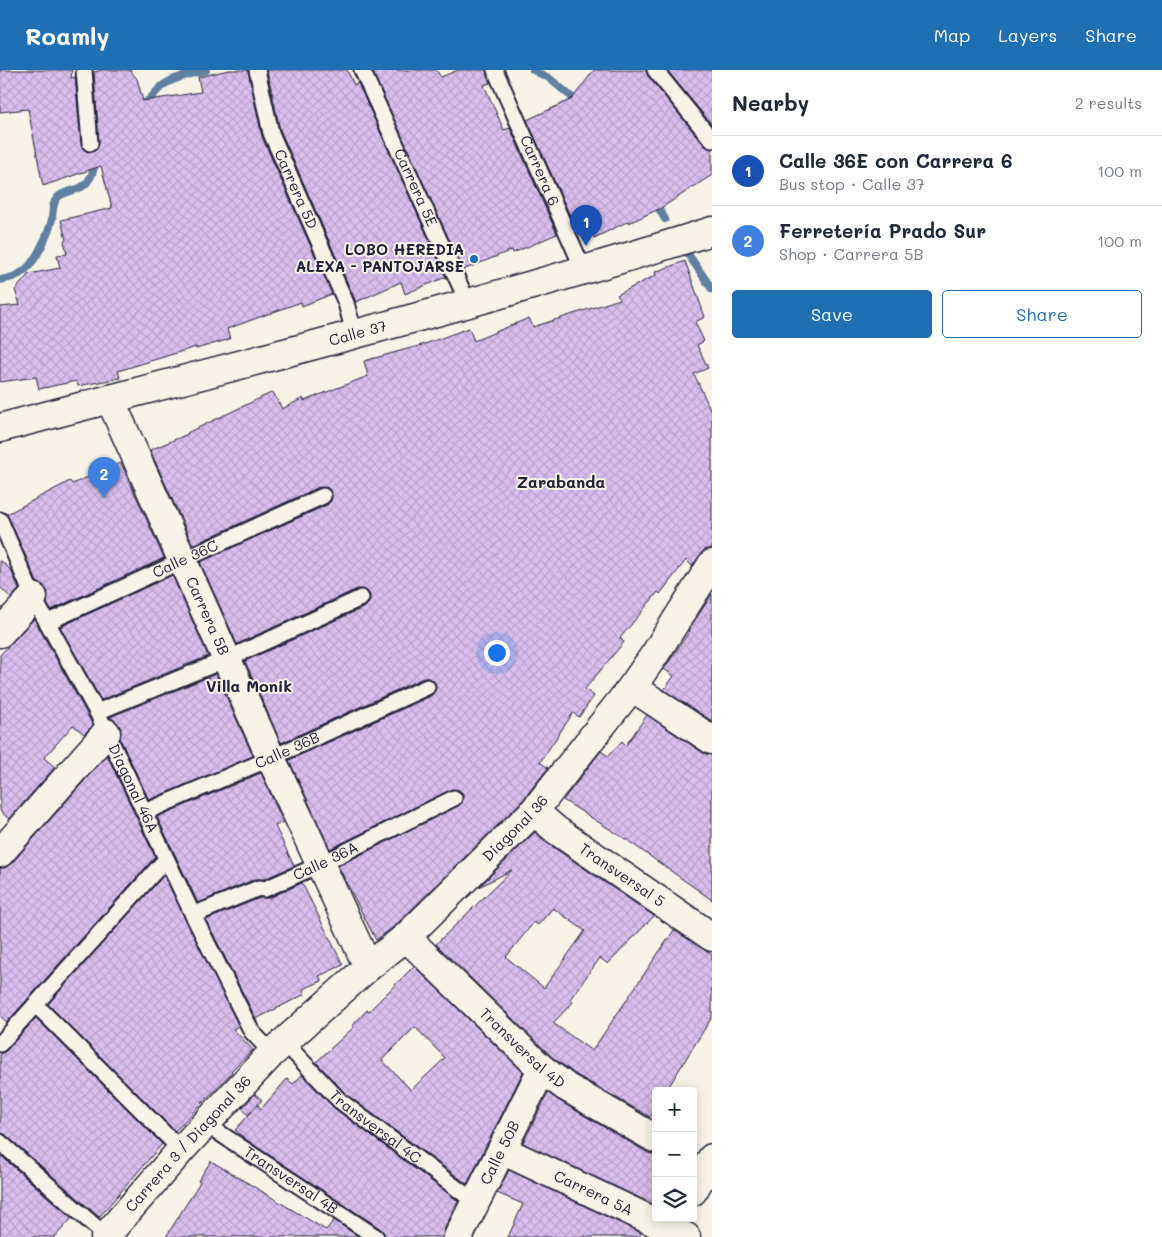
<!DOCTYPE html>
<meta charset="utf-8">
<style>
body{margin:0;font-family:Mali,sans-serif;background:#f2f2f3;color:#1f2937}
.controls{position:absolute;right:15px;bottom:15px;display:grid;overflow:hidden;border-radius:5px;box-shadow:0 2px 12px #0003}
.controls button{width:45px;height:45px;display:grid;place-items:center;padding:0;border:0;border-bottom:1px solid #e0e1e3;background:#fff;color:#1f2937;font:25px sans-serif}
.you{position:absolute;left:496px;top:582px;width:18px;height:18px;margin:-12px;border:4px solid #fff;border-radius:50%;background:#1a73e8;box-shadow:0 0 0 8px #1a73e833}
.badge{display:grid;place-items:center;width:32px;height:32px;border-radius:50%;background:#1f6fb2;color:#fff;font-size:16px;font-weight:700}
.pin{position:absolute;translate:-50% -41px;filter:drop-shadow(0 1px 2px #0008)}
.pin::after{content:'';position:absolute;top:26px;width:18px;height:15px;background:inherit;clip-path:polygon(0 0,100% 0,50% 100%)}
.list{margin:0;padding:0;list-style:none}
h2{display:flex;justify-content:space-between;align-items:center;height:65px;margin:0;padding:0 20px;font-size:21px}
h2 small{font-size:16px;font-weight:400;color:#747a83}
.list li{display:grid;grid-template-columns:32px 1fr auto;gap:15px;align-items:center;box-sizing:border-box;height:70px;padding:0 20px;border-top:1px solid #e0e1e3}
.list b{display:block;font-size:19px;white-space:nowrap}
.list p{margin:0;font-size:16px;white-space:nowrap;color:#747a83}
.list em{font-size:16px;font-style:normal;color:#747a83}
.actions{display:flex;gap:10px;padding:15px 20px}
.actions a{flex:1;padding:11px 0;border:1px solid #1f6fb2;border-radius:5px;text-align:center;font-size:18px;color:#1f6fb2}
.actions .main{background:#1f6fb2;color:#fff}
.icon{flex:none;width:28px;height:28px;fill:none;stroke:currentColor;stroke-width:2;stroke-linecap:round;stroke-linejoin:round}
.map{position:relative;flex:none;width:712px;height:1167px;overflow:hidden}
header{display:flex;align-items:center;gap:30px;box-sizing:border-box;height:70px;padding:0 25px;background:#1f6fb2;color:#fff}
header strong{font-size:24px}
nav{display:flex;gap:28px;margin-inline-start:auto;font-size:18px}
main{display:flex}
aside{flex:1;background:#fff}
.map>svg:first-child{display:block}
</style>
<header>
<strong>Roamly</strong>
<nav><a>Map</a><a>Layers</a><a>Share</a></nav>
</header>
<main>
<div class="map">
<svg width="712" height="1167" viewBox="0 0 712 1167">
<defs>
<pattern id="building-cross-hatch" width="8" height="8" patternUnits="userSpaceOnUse" patternTransform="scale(1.25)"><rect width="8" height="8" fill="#d8beed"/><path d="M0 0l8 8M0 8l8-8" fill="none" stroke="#b9a3cc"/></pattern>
</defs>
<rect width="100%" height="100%" fill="#f7f3e8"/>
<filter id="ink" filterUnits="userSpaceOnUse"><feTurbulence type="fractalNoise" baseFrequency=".02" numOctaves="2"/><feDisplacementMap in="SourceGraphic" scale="10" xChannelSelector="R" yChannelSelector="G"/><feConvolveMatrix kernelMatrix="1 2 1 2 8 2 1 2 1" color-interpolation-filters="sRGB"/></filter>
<g filter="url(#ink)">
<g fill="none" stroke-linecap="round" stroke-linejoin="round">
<g stroke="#6080a2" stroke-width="8">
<polyline points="533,0 549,8 580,34"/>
<path d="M141,35C151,32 155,20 165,14C176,7 193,3 206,0"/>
<polyline points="655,132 665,149"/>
<polyline points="688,184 712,219"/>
<path d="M0,210C8,209 18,206 25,200C36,191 49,163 52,149C53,141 52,133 58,127C69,117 83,125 92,104C99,87 95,68 101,51"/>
</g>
</g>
<g fill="url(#building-cross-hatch)" stroke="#22223b" fill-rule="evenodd">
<polygon points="0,0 72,0 71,8 75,7 81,74 83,79 90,82 96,80 99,73 94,2 101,0 130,0 137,9 143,31 201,22 198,7 229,0 248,0 262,67 332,224 302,236 301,232 227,259 230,269 196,279 196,277 118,301 120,308 78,316 76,311 39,319 36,307 0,312 0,237 20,235 15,220 29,204 60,198 57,185 67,184 64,171 66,170 61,150 112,138 101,96 43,116 28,39 0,42"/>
<polygon points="267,0 347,0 354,15 358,13 446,207 405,224 401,212 356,232 280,60"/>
<polygon points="377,0 436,0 441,7 458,0 486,0 490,13 484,15 504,60 510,58 557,164 513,183 512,180 463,200 373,3"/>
<polygon points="594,0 646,0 648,6 705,76 712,79 712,105 661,138 629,153 629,151 594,168 586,152 575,157 527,50 572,29"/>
<polygon points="667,0 712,0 712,55"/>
<polygon points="685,191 705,247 695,252 704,271 697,275 708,298 694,304 712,343 712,478 704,480 692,496 686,490 660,524 658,522 620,568 624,572 585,619 594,626 579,647 573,643 540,692 548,698 522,731 396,855 376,870 338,796 458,736 462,733 463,724 459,720 450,720 330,779 289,690 431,626 436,618 435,613 428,608 423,608 281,673 245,591 365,537 369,533 370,525 366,520 357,519 237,574 200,492 327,435 331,431 332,423 328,418 319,417 193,475 150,380 188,364 187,363 273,322 282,339 303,328 304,331 368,306 364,291 422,275 469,258 474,271 529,248 533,257 620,229 617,225 656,205 655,202"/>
<polygon points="121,393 164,488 51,540 47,533 48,522 43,515 37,512 7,444 70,411 72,414"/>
<polygon points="0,490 11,500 19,519 11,528 0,517"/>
<polygon points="172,505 208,586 101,630 60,557"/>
<polygon points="712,524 712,651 664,620 674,606 664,599 689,562 688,561"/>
<polygon points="34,549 93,655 84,664 73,655 44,688 55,697 9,749 0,741 0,585"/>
<polygon points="216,604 253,686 149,730 120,669 121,658 117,652 110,647"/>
<polygon points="647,645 703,683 712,685 712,830 627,770 563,730 601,681 608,686 622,671 626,675"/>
<polygon points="107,685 155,787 7,952 0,946 0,798 5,798 12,793"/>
<polygon points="261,703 283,752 275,756 294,796 264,809 255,809 198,833 157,747"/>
<path d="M535,762L547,773L654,846L608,894L600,888L570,929L573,932L553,953L592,981L674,860L712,885V947L666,1021H656V1038L650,1047L575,1004L552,987L436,874L512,800L479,817ZM553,838L585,861L544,918L506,887L534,852L538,855Z"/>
<polygon points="164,805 239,956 233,959 253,980 231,1001 232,1002 175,1061 48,934"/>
<polygon points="302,813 343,895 319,906 322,911 303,919 305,924 256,949 206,850 260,828 269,828"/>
<path d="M414,896L523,1002L467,1114L346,1024L316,992L354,957L352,956L367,940L369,941ZM415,957L445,988L411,1020L382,990Z"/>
<polygon points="36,948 162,1074 99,1147 6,1065 0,1063 0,985 7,980"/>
<polygon points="302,1005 334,1038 458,1131 444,1160 443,1167 385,1167 381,1159 248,1071 235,1060 258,1035 261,1039 287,1009 293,1014"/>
<polygon points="548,1023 558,1030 648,1083 656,1085 655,1135 523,1073"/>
<polygon points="255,1024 262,1030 248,1045 242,1038"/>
<polygon points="0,1085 72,1148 55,1167 0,1167"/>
<polygon points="211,1091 326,1160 334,1150 359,1167 166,1167 200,1112 198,1111"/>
<polygon points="509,1100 641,1163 639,1167 508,1167 523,1134 497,1123"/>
</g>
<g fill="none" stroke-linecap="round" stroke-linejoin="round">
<g stroke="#22223b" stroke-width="19">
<g id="lane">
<polyline points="84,0 90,73"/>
<path id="s1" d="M257,0L271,63L346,233L354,263"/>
<path id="s2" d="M362,0L468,233"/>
<path id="s3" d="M495,0L584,201"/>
<polyline points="655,0 712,70"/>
<path id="s4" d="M0,450L33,527L97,642L193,845L252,962L272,983"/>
<path id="s5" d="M48,552L323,426"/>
<polyline points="97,642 227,589 361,528"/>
<path id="s6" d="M145,742L271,688L427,617"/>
<path id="s7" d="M193,845L259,818L265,819L321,794L454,728"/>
<polyline points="36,935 181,1080"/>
<path id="s8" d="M284,972L340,1031L475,1132"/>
<polyline points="0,974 166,789"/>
<path id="s9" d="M206,1054L376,1167"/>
<polyline points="0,1072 106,1166"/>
</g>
</g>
<g stroke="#22223b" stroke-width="31">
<g id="street">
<path id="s10" d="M110,329L271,688L368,897"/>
<polyline points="0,563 33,527"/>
<polyline points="632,617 712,670"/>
<path id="s11" d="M534,741L556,760L712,867"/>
<polyline points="0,783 106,663"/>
<path id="s12" d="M406,867L542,999L566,1017L656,1069"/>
<path id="s13" d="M502,1080L686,1167"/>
<polyline points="693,1121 712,1088"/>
<path id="s14" d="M105,1167L181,1080L272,983L368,897L406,867L534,741L632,617L655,584L712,494"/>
<path id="s15" d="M458,1167L542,999"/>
</g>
</g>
<g stroke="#22223b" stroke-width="31">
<g id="secondary">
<path id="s16" d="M0,358C238,295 477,235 712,161"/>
</g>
</g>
<use href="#lane" stroke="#f7f3e8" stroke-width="15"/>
<use href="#street" stroke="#f7f3e8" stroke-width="28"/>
<use href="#secondary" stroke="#f7f3e8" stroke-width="28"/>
</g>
</g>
<circle fill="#1f6fb2" stroke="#f7f3e8" stroke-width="2" cx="474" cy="189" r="5"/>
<g text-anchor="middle" stroke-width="4" stroke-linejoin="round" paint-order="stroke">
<g font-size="15" fill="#22223b" stroke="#f7f3e8">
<text dy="5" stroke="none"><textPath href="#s3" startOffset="110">Carrera 6</textPath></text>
<text dy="5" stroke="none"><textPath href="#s2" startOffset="129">Carrera 5E</textPath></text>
<text dy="5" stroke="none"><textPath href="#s1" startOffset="126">Carrera 5D</textPath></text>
<text dy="5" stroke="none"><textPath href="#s16" startOffset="370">Calle 37</textPath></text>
<text dy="5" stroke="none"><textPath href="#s5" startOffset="151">Calle 36C</textPath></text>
<text dy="5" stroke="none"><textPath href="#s10" startOffset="238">Carrera 5B</textPath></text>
<text dy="5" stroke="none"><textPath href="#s6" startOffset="155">Calle 36B</textPath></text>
<text dy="5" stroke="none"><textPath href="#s4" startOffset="300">Diagonal 46A</textPath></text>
<text dy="5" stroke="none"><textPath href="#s14" startOffset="580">Diagonal 36</textPath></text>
<text dy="5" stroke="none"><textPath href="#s7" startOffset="144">Calle 36A</textPath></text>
<text dy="5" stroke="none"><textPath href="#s11" startOffset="109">Transversal 5</textPath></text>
<text dy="5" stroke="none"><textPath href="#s12" startOffset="161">Transversal 4D</textPath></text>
<text dy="5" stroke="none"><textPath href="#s8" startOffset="125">Transversal 4C</textPath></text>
<text dy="5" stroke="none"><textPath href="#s14" startOffset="125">Carrera 3 / Diagonal 36</textPath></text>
<text dy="5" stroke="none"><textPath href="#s15" startOffset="94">Calle 50B</textPath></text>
<text dy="5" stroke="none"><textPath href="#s9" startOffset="102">Transversal 4B</textPath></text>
<text dy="5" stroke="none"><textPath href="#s13" startOffset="101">Carrera 5A</textPath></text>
</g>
<g font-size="15" font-weight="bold" fill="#22223b" stroke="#f7f3e8" text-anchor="end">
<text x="464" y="185">LOBO HEREDIA<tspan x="464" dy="17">ALEXA - PANTOJARSE</tspan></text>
</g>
<g font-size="16" font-weight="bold" fill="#22223b" stroke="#f7f3e8">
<text x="561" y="418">Zarabanda</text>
<text x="249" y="622">Villa Monik</text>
</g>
</g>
</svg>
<div class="controls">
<button>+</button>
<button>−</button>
<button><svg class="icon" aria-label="layers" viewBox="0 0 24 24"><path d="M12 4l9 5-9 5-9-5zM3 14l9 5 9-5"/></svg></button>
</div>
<div class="you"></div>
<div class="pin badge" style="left:586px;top:176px;background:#1a4fb4">1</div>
<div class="pin badge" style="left:104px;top:428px;background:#3f7fe0">2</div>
</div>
<aside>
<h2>Nearby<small>2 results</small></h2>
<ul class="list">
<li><span class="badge" style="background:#1a4fb4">1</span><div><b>Calle 36E con Carrera 6</b><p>Bus stop · Calle 37</p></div><em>100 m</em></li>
<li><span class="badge" style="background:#3f7fe0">2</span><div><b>Ferretería Prado Sur</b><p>Shop · Carrera 5B</p></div><em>100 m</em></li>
</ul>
<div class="actions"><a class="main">Save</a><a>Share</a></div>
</aside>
</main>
